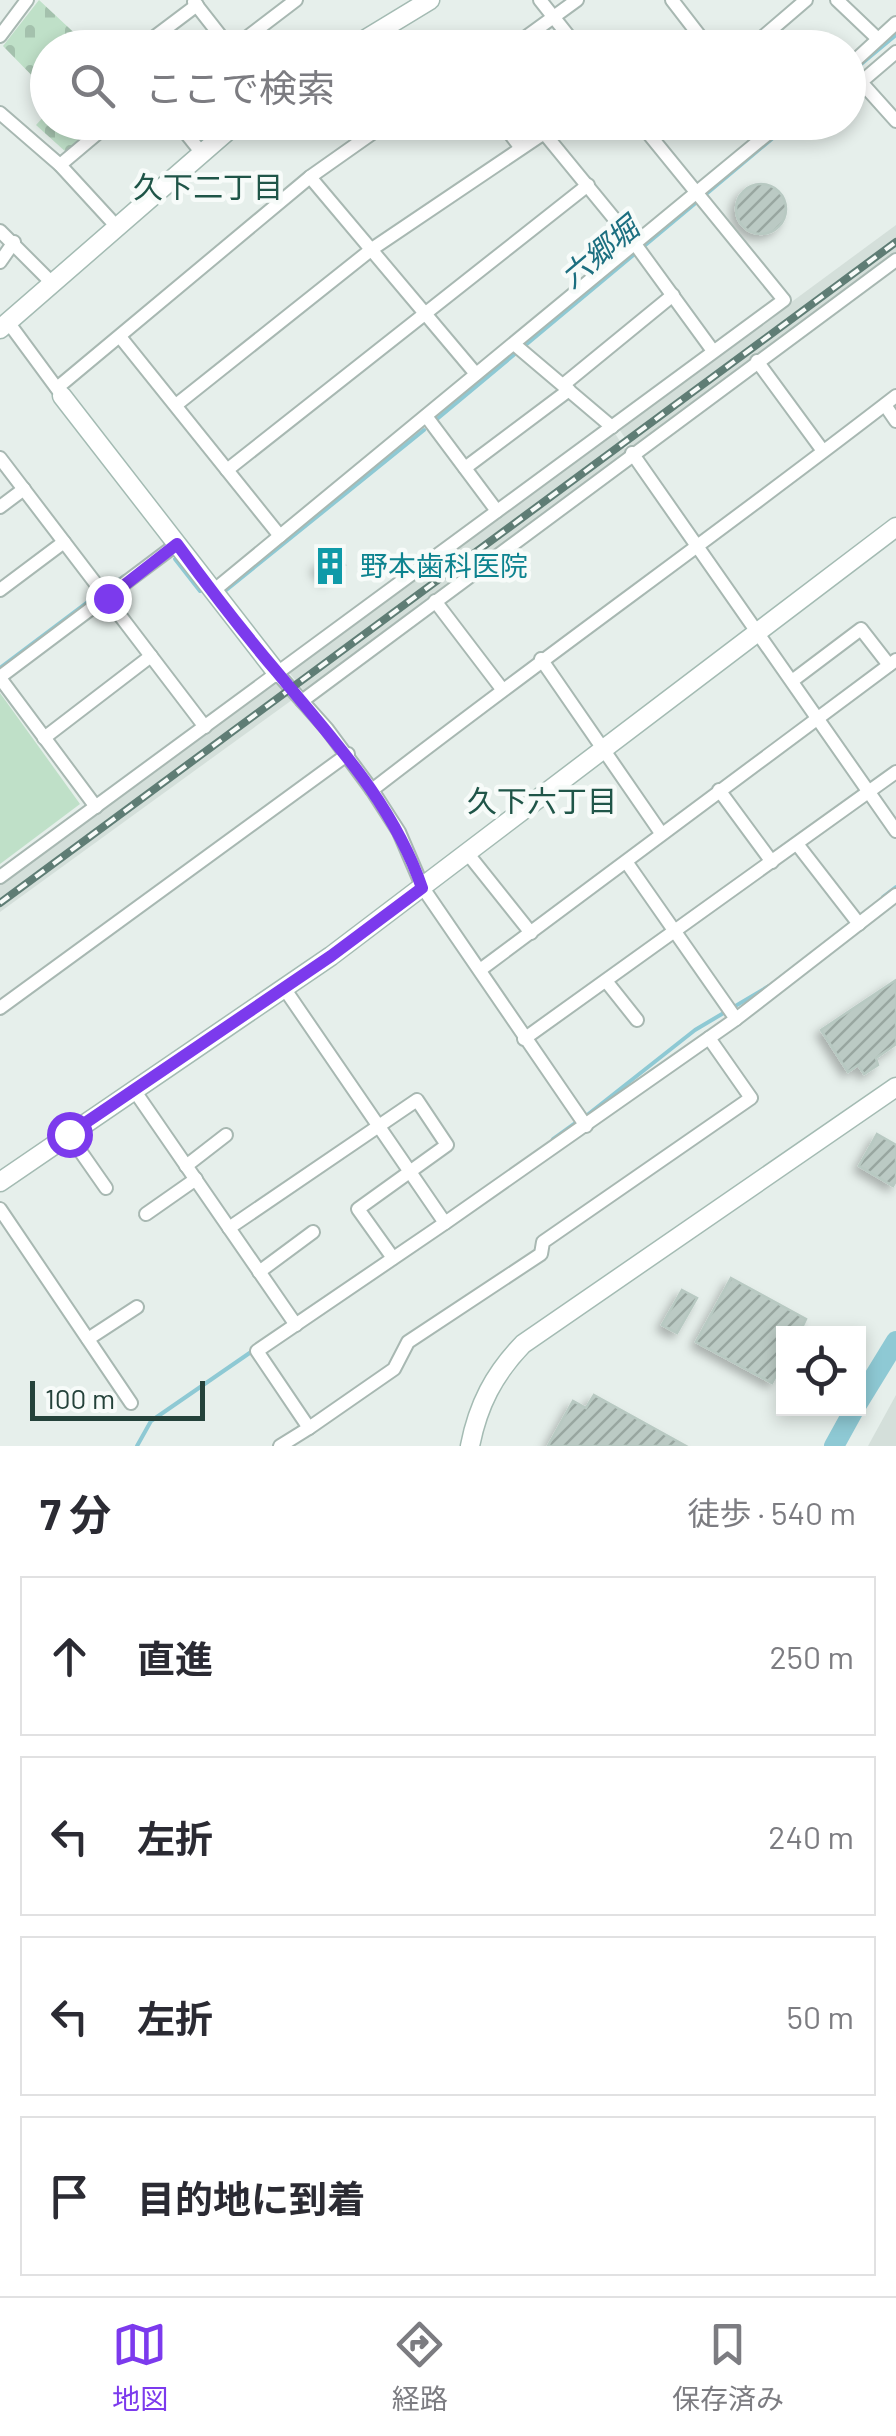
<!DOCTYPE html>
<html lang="ja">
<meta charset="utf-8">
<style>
body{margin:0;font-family:Barlow,"Noto Sans JP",sans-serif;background:#f2f2f3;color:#2b2b33}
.controls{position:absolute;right:30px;bottom:30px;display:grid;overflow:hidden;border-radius:0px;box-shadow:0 5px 15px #0003}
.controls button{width:90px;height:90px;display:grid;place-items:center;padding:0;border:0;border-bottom:2px solid #e1e1e2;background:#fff;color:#2b2b33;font:50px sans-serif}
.scale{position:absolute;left:30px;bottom:25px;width:175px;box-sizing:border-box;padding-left:10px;border:5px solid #24423a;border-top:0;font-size:28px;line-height:35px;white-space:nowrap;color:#24423a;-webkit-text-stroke:8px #f7fbf9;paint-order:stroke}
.stop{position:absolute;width:30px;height:30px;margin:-22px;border:8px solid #7c3aed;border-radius:50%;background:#fff}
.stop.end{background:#7c3aed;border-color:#fff;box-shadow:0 2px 10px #0008}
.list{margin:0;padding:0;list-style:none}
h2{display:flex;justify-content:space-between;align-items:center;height:130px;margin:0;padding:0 40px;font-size:42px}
h2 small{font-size:32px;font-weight:400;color:#7c7c81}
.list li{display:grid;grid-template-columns:65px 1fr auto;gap:30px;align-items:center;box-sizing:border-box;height:160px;margin:0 20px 20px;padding:0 20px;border:2px solid #e1e1e2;border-radius:0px}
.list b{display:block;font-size:38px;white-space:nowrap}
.list em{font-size:32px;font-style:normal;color:#7c7c81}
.icon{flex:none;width:55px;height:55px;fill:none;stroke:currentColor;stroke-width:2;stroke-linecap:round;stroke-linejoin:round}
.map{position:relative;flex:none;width:896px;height:1446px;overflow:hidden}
.search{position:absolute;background:#fff;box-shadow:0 5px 15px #0003;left:30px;right:30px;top:30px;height:110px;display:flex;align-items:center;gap:25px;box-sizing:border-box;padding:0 35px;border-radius:55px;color:#7c7c81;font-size:38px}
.sheet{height:850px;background:#fff}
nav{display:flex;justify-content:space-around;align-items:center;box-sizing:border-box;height:140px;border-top:2px solid #e1e1e2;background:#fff;font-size:28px;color:#7c7c81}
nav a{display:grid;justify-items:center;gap:5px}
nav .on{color:#7c3aed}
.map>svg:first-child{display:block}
</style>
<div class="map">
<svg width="896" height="1446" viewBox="0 0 896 1446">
<defs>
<pattern id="cemetery-stones" width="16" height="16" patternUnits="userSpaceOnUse" patternTransform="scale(2.5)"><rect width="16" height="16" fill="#bfe0c8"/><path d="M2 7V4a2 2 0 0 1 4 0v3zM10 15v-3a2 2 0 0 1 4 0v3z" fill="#a4c1ad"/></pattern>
<pattern id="building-hatch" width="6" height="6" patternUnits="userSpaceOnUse" patternTransform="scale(2.5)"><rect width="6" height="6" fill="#bbcac4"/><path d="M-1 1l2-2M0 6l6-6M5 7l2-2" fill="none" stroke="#98a6a0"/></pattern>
<filter id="shadow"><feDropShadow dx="-5" dy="5" stdDeviation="5" flood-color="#0004"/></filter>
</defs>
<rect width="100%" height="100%" fill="#e6efeb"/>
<g fill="#d4dfda">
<polygon points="896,225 896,252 635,449 631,447 619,429"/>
<polygon points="612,434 616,435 627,452 427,598 305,692 288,671"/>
<polygon points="275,680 292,700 0,912 0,884"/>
<polygon points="896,1395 896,1446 868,1446"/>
</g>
<g fill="url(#cemetery-stones)">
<polygon points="39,0 83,41 93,32 107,47 48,48 47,91 3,46"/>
<polygon points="47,113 48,122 104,123 67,153 36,125"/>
</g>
<polygon fill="#bfe0c8" points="0,693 80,804 0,864"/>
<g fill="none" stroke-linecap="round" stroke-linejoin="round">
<g stroke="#8ec9d4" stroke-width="4">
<polyline points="848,75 896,35"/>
<polyline points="705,195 792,122"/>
<polyline points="437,419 698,201"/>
<polyline points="175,559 200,591"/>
<polyline points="112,585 124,576"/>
<polyline points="225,591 424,430"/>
<polyline points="0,668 97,595"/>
<polyline points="883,897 896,887"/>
<polyline points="586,1116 695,1030 769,986"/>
<polyline points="553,1139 578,1121"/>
<polyline points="137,1446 151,1421 251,1352"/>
</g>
<g stroke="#8ec9d4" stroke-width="20">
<polyline points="858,1403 896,1341"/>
<polyline points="834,1446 855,1408"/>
</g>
</g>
<g fill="url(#building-hatch)" stroke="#b8c9c2" stroke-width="2.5" filter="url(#shadow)">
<circle cx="761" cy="209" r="25"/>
<polygon points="335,552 345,565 326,580 316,567"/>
<polygon points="896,980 896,1044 876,1058 878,1065 864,1074 858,1065 848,1072 821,1030"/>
<polygon points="877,1134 896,1145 896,1181 893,1186 859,1166"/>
<polygon points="731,1278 806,1319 799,1334 784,1334 784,1361 772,1383 696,1342"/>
<polygon points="682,1290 697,1298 677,1333 662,1325"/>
<polygon points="594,1395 686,1446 548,1446 573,1401 586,1408"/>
</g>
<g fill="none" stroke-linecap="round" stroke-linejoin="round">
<g stroke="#a8b8b2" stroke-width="16">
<g id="street">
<polyline points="540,0 578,48"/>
<polyline points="672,0 709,48"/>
<polyline points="837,0 878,39"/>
<polyline points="194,2 230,48"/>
<polyline points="0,36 27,0"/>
<polyline points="140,48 197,5"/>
<polyline points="233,48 296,0"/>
<polyline points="511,48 577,0"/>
<polyline points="750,48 806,0"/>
<polyline points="896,52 861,82 896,121"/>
<polyline points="848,67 896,23"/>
<polyline points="0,113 60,165 117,227"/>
<polyline points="177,122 201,152"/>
<polyline points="351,122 363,138"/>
<polyline points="501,122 521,148"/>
<polyline points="647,132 659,122"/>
<polyline points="60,165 111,122"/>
<polyline points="310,177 476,374"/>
<polyline points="0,231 53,284"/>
<polyline points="0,262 14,242"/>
<polyline points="8,322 61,394"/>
<polyline points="121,338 280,536"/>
<polyline points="514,344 612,427"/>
<polyline points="757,361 823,451"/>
<polyline points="563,385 673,295"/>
<polyline points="57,388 310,177 388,122"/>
<polyline points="176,405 372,249 544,133 635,244 713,351"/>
<polyline points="885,405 896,421"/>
<polyline points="426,416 497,511"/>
<polyline points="632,453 896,831"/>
<polyline points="0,458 205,727"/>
<polyline points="465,468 569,390"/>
<polyline points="227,470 588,185"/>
<polyline points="0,507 24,489"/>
<polyline points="0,590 64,542"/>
<polyline points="212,592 782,122"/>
<polyline points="435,601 502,689"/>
<polyline points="541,659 661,833"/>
<polyline points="277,673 327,729 372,790 399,832 423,888 586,1126"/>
<polyline points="0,677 177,544"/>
<polyline points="0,678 96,807"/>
<polyline points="792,681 861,629 889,665"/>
<polyline points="302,701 896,260"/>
<polyline points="44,738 151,656"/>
<path d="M372,790C545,656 723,530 896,396"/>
<polyline points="719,790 772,862"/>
<polyline points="797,844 859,924"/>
<polyline points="468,854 531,933"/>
<polyline points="627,863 736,1019"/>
<polyline points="0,877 784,300 639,122"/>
<polyline points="480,970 896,660"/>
<polyline points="606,981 637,1020"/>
<polyline points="284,988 445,1223 736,1019 896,895"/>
<polyline points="0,1008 348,754"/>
<polyline points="524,1039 896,772"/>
<polyline points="134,1090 296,1325"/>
<polyline points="69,1135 106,1188"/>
<polyline points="186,1166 226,1135"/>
<polyline points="0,1209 131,1403"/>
<polyline points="146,1214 196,1179"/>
<polyline points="445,1223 257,1351 309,1428 394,1369 408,1342 541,1254 543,1242 751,1098 709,1038"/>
<polyline points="229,1228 417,1100 447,1145 358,1209 393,1258"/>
<polyline points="259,1272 313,1232"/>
<polyline points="88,1339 137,1307"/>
<polyline points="280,1446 309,1428"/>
</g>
</g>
<g stroke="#a4bbb3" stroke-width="21">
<g id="secondary">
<polyline points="351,48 430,0"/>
<polyline points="0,329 238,122"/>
<polyline points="62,396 277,673"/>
<polyline points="0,1182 331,956 896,527"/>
<path d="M470,1446C478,1405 494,1374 523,1344L896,1087"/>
</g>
</g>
<use href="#street" stroke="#fff" stroke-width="12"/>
<use href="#secondary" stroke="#fff" stroke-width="18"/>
<g stroke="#5f7d75" stroke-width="8">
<polyline id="rail" points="0,903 896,242"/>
</g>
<use href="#rail" stroke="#f7fbf9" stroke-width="4" stroke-dasharray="11" stroke-linecap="butt"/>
</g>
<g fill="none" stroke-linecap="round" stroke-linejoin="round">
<path stroke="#7c3aed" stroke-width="12" d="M69,1134L331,956L422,888C393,803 333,740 277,672C242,631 209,588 177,544L108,598"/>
</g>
<defs>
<g id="building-bare" transform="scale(3)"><path d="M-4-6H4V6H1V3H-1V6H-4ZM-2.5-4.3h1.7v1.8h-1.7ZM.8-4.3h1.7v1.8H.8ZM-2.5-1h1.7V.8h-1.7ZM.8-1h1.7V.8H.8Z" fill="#0f9aa8" stroke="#f7fbf9" stroke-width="2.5" paint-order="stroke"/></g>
</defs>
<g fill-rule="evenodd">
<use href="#building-bare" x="330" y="566"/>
</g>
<g text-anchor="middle" stroke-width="9" stroke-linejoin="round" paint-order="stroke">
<g font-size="28" fill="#0d838f" stroke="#f7fbf9" text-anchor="start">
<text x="360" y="576">野本歯科医院</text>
</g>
<g font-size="30" fill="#1f5548" stroke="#f7fbf9">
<text x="208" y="198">久下二丁目</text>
<text x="542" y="812">久下六丁目</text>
</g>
<g font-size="30" font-style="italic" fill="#1c6f80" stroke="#f7fbf9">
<text transform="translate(600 253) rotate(-40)" y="10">六郷堀</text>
</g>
</g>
</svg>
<div class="controls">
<button><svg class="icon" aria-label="locate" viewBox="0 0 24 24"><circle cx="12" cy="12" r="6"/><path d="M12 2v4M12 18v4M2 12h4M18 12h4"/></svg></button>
</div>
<div class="scale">100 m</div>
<div class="stop" style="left:69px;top:1134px"></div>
<div class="stop end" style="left:108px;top:598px"></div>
<div class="search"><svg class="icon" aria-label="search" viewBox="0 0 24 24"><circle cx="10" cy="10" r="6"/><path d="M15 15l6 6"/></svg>ここで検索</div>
</div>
<section class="sheet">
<h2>7 分<small>徒歩 · 540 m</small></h2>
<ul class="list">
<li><svg class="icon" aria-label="ahead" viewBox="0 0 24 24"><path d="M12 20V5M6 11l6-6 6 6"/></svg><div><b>直進</b></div><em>250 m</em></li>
<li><svg class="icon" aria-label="left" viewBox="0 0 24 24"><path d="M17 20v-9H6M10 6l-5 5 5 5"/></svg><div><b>左折</b></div><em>240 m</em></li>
<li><svg class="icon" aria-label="left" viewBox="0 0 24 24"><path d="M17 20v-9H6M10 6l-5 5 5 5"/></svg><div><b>左折</b></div><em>50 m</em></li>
<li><svg class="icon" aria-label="arrive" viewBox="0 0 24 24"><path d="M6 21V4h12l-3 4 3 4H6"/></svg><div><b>目的地に到着</b></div></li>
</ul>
</section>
<nav>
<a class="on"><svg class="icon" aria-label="map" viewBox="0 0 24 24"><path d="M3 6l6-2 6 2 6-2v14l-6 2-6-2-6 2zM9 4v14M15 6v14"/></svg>地図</a>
<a><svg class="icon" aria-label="directions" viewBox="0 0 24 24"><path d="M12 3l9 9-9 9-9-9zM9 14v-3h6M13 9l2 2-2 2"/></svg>経路</a>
<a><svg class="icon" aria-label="saved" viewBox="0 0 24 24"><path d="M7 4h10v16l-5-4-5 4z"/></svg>保存済み</a>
</nav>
